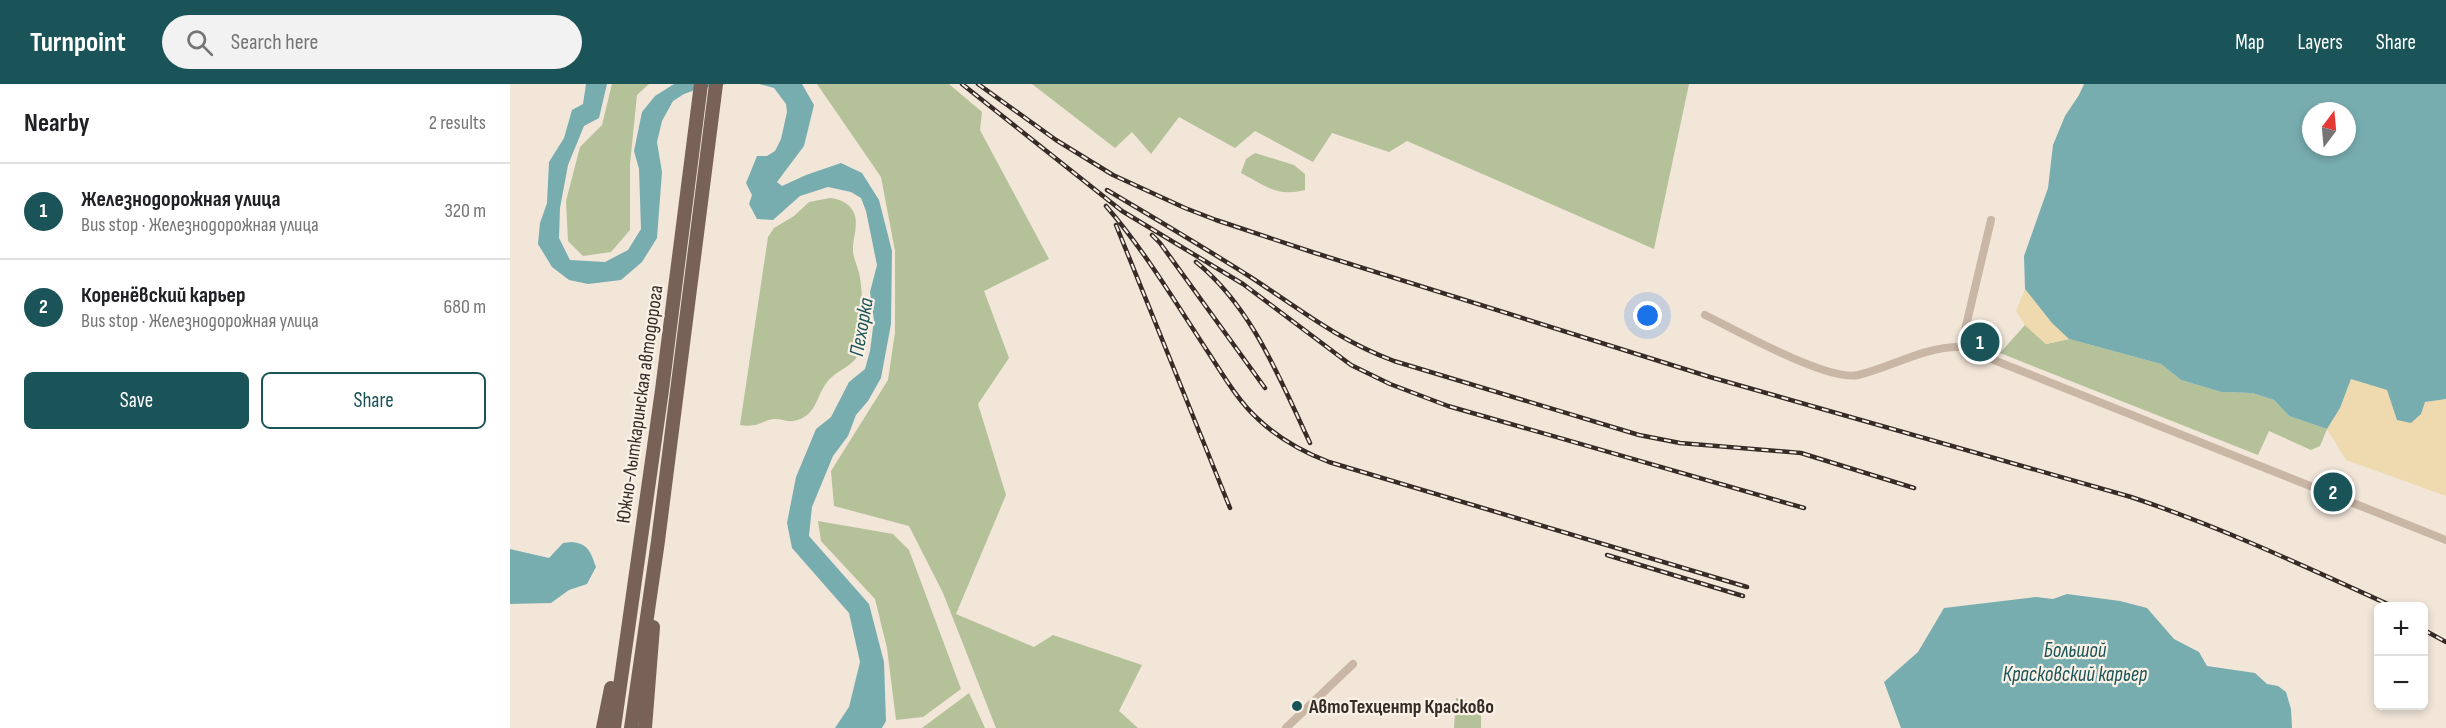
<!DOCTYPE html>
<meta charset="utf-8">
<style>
body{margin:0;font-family:"Sofia Sans Condensed",sans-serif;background:#f2f2f2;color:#202124}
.controls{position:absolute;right:18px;bottom:18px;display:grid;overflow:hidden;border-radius:9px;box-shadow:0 3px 9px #0003}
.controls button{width:54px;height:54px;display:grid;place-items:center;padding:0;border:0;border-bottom:2px solid #e0e0e0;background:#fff;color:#202124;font:30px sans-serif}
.compass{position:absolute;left:1792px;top:18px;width:54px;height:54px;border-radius:50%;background:#fff;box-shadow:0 3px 9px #0003;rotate:16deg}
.you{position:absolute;left:1138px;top:232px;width:21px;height:21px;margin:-15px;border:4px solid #fff;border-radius:50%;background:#1a73e8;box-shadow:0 0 0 9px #1a73e833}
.badge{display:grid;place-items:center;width:39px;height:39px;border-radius:50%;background:#1b5458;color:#fff;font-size:20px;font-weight:700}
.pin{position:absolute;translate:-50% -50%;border:3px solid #fff;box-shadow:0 2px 6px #0006}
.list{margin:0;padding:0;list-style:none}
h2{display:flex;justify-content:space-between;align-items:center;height:78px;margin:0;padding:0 24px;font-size:26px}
h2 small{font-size:20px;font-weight:400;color:#757577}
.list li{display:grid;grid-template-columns:39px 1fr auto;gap:18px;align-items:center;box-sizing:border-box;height:96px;padding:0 24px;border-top:2px solid #e0e0e0}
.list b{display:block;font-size:22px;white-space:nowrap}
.list p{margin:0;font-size:20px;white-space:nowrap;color:#757577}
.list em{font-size:20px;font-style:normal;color:#757577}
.actions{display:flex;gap:12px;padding:18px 24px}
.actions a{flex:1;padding:14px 0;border:2px solid #1b5458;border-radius:9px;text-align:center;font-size:21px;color:#1b5458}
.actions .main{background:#1b5458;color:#fff}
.icon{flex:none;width:33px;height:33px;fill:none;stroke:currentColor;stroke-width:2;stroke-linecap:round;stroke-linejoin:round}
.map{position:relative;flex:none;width:1936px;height:644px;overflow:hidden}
header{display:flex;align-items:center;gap:36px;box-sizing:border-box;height:84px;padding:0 30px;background:#1b5458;color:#fff}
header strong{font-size:28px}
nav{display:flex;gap:33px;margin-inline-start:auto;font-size:21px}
.search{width:420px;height:54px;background:#f2f2f2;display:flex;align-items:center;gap:15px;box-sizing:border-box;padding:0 21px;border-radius:33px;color:#757577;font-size:22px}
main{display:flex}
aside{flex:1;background:#fff}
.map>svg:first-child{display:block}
</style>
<header>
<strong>Turnpoint</strong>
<div class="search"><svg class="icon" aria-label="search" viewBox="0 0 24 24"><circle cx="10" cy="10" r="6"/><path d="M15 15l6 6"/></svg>Search here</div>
<nav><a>Map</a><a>Layers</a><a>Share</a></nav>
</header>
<main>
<aside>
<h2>Nearby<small>2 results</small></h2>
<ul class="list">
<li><span class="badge">1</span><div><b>Железнодорожная улица</b><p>Bus stop · Железнодорожная улица</p></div><em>320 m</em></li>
<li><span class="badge">2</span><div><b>Коренёвский карьер</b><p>Bus stop · Железнодорожная улица</p></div><em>680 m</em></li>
</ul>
<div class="actions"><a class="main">Save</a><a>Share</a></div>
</aside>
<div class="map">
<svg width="1936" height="644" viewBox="0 0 1936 644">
<rect width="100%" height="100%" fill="#f2e6d9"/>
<g fill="#b4c199">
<polygon points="102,0 139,0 127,11 120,80 120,146 101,168 73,172 58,157 56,117 70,63 92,41"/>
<polygon points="307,0 439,0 472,28 470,46 539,175 474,207 499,274 468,320 496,411 446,530 524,563 543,551 632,581 609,627 628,644 486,644 433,509 399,442 324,422 321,387 378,296 385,248 385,167 371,93"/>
<polygon points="522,0 1179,0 1144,165 897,57 879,68 822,49 803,78 745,47 725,64 669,33 641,70 622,48 605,64"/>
<path d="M745,69L784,81L795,90V106C766,113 756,102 731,89L736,75Z"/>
<path d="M320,114C329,115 338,118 343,127C350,140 342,154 343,167C344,177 349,185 350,194C353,210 354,258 348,271C343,281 331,285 323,292C305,306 310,333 283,337C277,338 271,335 265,335C251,336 250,344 230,341L258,153L264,144L284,132L299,118Z"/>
<polygon points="1515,241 1536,260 1559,255 1651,280 1671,296 1711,308 1742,309 1764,316 1779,332 1817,345 1810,362 1801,366 1759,347 1748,371 1490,269"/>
<polygon points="308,437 383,450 399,466 451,605 413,633 386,636 377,564 365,515 311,457"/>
<polygon points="459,609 475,644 412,644"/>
<polygon points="946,614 971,620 971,644 944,644"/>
</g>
<g fill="#efd9af">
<polygon points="1515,205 1542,239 1559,255 1536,260 1515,241 1506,227"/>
<polygon points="1841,295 1877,306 1887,335 1911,330 1915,318 1936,315 1936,412 1836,376 1817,345 1830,324"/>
</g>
<g fill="#78adb0" fill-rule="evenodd">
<polygon points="76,0 97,0 89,34 74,42 58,81 50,124 49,154 60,176 95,178 118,166 131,145 129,85 124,67 132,28 145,12 164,0 216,0 188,5 174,10 163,17 152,37 147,58 152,88 147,154 132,178 111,196 78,200 59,196 42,183 28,160 30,139 37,119 39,78 54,54 62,26 73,20"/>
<polygon points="249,0 292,0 304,21 294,62 267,98 272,102 296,91 331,79 352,89 369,116 382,167 381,240 371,294 358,317 346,331 338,352 323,372 302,423 299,452 359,520 374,578 376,637 372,644 325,644 339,623 350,578 339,529 282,464 277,439 286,393 306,345 321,333 339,298 355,285 360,267 364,236 360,208 367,181 356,127 351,114 341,108 318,103 290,112 263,136 247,135 239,120 242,111 236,99 247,72 257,72 265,67 271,55 277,28 276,20 264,4"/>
<path d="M1574,0H1936V315L1915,318L1911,330L1901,339L1887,336L1877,306L1841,295L1830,324L1817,345L1779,332L1764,316L1742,309L1711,308L1671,296L1651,280L1559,255L1542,239L1515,205L1514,172L1538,104L1543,61L1555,32L1569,11ZM1801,27H1837V63H1801Z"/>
<path d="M62,458C79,460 81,469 86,483L77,500L59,506L41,519L0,520V465L39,474L53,459Z"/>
<polygon points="1557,510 1610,517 1637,524 1664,555 1689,568 1697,582 1745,589 1757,600 1768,602 1776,608 1781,625 1782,644 1391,644 1374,598 1408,568 1434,524 1526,513 1543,515"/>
</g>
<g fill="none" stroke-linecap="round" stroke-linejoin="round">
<g stroke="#cab6a5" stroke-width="8">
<path d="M1195,231C1226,246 1318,298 1348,291C1382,283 1415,262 1451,263L1936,456"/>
<polyline points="1451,263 1481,136"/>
<polyline points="776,644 843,580"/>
</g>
<g stroke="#786257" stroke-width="14">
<polyline points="93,644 101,604"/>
<polyline points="104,644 152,306 191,0"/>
<polyline points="121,644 148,457 206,0"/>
<polyline points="135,644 143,543"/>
</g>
<g stroke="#362b27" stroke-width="4.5">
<g id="rail">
<polyline points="452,0 612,127 733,200 841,281 880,300 938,322 1294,424"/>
<path d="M468,0L546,56L603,91L675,124L706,136L802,168L1200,293L1621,413C1711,443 1796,483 1882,522"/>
<path d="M597,106C646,135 695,164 742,194C791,226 828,256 884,277L1129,351L1170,359L1291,369L1404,404"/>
<path d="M596,122C634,166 664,216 696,265C712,289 727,316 748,335C768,354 793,368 819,378L1237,503"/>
<polyline points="606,141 720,424"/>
<polyline points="642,151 650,159 755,304"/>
<path d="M686,178C743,224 770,296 800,359"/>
<polyline points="1097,471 1233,512"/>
<polyline points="1914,546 1936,558"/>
</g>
</g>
<use href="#rail" stroke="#faf1e6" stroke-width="2" stroke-dasharray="7" stroke-linecap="butt"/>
</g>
<circle fill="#1b5458" stroke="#faf1e6" stroke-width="2" cx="787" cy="622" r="6"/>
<g text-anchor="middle" stroke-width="4.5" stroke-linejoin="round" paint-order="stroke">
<g font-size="20" fill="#362b27" stroke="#faf1e6">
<text transform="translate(129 320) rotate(-82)" y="7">Южно-Лыткаринская автодорога</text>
</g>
<g font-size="20" font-weight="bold" fill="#362b27" stroke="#faf1e6" text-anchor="start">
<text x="799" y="629">АвтоТехцентр Красково</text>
</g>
<g font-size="21" font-style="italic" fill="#1b5458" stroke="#faf1e6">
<text transform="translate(351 243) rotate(-80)" y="7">Пехорка</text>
<text x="1565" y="573">Большой<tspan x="1565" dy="24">Красковский карьер</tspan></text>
</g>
</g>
</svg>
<div class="controls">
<button>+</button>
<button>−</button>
</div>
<svg class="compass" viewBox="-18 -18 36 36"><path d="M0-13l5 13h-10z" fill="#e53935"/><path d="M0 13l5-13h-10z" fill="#757577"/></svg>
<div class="you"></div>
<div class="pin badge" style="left:1470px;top:258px">1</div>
<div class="pin badge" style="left:1823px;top:408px">2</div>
</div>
</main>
